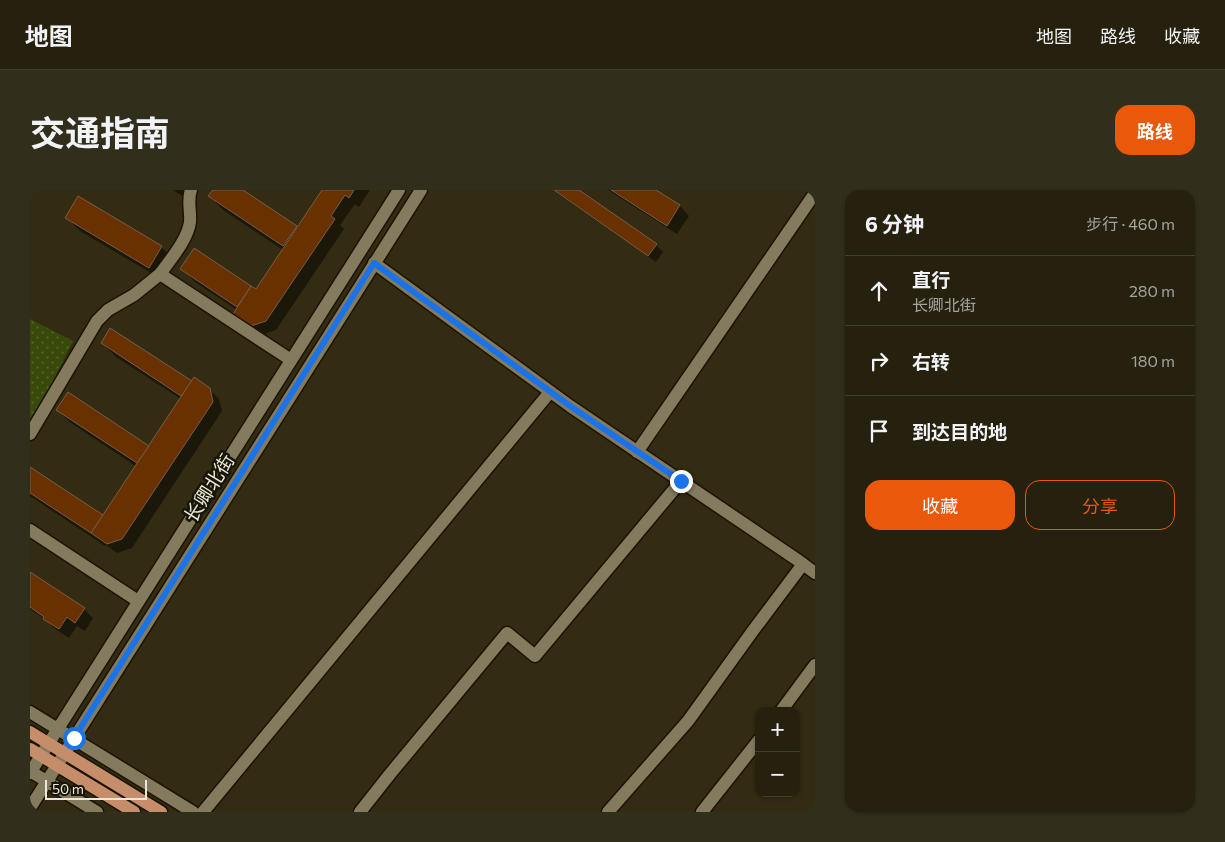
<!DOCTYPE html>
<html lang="zh">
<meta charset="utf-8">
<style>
body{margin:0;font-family:Commissioner,"Noto Sans SC",sans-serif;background:#322e1c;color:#f1f3f6}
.controls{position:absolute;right:15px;bottom:15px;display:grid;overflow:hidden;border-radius:10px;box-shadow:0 1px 4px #0004}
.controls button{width:45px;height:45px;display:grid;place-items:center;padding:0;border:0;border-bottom:1px solid #423e2e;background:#26210e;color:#f1f3f6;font:25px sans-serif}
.scale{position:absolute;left:15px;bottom:12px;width:102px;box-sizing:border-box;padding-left:5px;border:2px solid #ece7d8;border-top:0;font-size:14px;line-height:18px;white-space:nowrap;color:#ece7d8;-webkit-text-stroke:4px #181509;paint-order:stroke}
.stop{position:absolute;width:15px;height:15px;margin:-11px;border:4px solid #1a73e8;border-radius:50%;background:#fff}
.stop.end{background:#1a73e8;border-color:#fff;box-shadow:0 1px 5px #0008}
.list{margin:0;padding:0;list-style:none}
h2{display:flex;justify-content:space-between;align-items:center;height:65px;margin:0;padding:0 20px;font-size:21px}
h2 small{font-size:16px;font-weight:400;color:#a4a39e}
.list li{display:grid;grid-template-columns:32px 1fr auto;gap:15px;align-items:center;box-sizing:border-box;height:70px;padding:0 20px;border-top:1px solid #423e2e}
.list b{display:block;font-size:19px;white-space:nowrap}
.list p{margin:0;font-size:16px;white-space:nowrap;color:#a4a39e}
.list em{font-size:16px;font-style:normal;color:#a4a39e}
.actions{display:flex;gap:10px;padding:15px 20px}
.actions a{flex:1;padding:11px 0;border:1px solid #ea580c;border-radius:15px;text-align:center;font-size:18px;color:#ea580c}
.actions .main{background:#ea580c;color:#fff}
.icon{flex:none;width:28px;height:28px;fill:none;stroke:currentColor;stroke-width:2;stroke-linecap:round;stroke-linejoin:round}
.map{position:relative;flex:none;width:785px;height:622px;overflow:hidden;border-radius:15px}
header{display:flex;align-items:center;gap:30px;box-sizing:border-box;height:70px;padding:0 25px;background:#26210e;border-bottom:1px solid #423e2e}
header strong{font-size:24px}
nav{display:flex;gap:28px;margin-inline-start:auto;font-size:18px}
.intro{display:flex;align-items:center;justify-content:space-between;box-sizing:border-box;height:120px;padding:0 30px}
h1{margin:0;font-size:35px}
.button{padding:12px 22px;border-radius:15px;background:#ea580c;color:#fff;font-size:18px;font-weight:700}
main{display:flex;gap:30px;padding:0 30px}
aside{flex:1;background:#26210e;border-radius:15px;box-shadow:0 1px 4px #0004}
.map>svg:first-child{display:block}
</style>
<header>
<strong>地图</strong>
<nav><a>地图</a><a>路线</a><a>收藏</a></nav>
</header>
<div class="intro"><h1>交通指南</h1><a class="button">路线</a></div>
<main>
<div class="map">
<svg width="785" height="622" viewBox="0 0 785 622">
<defs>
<pattern id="park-dots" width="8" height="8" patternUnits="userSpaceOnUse" patternTransform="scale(1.25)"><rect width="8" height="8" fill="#384a0a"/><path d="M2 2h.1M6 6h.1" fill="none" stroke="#55642d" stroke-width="1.8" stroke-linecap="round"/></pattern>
</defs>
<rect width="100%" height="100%" fill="#332c12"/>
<polygon fill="url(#park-dots)" points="0,129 43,151 0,237"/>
<g fill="#0007">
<polygon points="143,0 167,0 160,11"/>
<polygon points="184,0 211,0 268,38 294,0 340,0 329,17 325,14 310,35 314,39 246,140 231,145 214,133 204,124 207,120 165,92 152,78 164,60 226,101 253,60 193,20 180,6"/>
<polygon points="523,0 547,0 626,55 633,62 626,72"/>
<polygon points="578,0 624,0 650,16 659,26 647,44"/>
<polygon points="49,8 131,57 145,71 133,90 50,41 37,28"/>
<polygon points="72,153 162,193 179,199 189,209 192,221 102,358 87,363 76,355 75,356 0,306 0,279 72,326 107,277 41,233 27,220 118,257 151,209 86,167"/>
<polygon points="0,383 54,419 63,428 55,441 47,436 39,448 24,438 16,430 0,419"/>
</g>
<g fill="#693100" stroke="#775d4d">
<polygon points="183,0 213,0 267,36 253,56 178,6"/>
<polygon points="292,0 324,0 319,8 315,5 301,26 305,29 236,131 221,136 203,124 221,96 226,99"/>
<polygon points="524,0 549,0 627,54 618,66"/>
<polygon points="581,0 626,0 650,15 637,36"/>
<polygon points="48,6 132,56 119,78 35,28"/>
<polygon points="164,58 221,96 207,117 150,79"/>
<polygon points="80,138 162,191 151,206 71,153"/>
<polygon points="164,187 180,198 183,212 92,349 77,354 61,343"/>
<polygon points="38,202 119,256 107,273 26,220"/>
<polygon points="0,277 73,325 61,343 0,303"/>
<polygon points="0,382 55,418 45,433 37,427 29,439 13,429 14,427 0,417"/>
</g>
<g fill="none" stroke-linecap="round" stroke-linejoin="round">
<g stroke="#1b1400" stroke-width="15">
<g id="minor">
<path d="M161,0C157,10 161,21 160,32C158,49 140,70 130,84L261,170"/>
<polyline points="344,73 540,216 769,371 785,383"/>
<polyline points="0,244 67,131 78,120 104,105 130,84"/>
<polyline points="607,262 785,3"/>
<polyline points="0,340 108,411"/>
<polyline points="751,521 785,475"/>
<polyline points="0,522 163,622"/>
<polyline points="0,581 67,622"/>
<polyline points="0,583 369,0"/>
<polyline points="0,618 391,0"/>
<polyline points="173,622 520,202"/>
<polyline points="330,622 360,584 477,443 505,466 651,291"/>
<polyline points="578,622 658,531 722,442 773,374"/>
<polyline points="672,622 729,550"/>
</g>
</g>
<g stroke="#1b1400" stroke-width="15">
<g id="major">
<polyline points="0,542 131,622"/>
<polyline points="0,559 104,622"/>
</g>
</g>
<use href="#minor" stroke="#847b5f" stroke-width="12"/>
<use href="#major" stroke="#c68d6b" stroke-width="12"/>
</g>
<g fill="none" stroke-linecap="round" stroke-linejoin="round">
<polyline stroke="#1a73e8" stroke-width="6" points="44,548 344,73 540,216 651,291"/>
</g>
<g text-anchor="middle" stroke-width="5" stroke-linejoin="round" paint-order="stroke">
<g font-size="19" fill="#ece7d8" stroke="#181509">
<text transform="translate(179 298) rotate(-58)" y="7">长卿北街</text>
</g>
</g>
</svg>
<div class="controls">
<button>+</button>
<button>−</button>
</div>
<div class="scale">50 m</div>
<div class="stop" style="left:44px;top:548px"></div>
<div class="stop end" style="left:651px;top:291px"></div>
</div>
<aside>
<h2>6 分钟<small>步行 · 460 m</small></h2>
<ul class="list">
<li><svg class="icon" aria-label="ahead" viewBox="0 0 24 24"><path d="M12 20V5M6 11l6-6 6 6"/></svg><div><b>直行</b><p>长卿北街</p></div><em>280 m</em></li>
<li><svg class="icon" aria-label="right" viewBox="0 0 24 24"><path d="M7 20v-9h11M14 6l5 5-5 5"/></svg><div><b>右转</b></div><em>180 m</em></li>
<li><svg class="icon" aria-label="arrive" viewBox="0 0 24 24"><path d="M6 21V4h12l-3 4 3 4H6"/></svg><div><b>到达目的地</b></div></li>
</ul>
<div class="actions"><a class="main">收藏</a><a>分享</a></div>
</aside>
</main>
